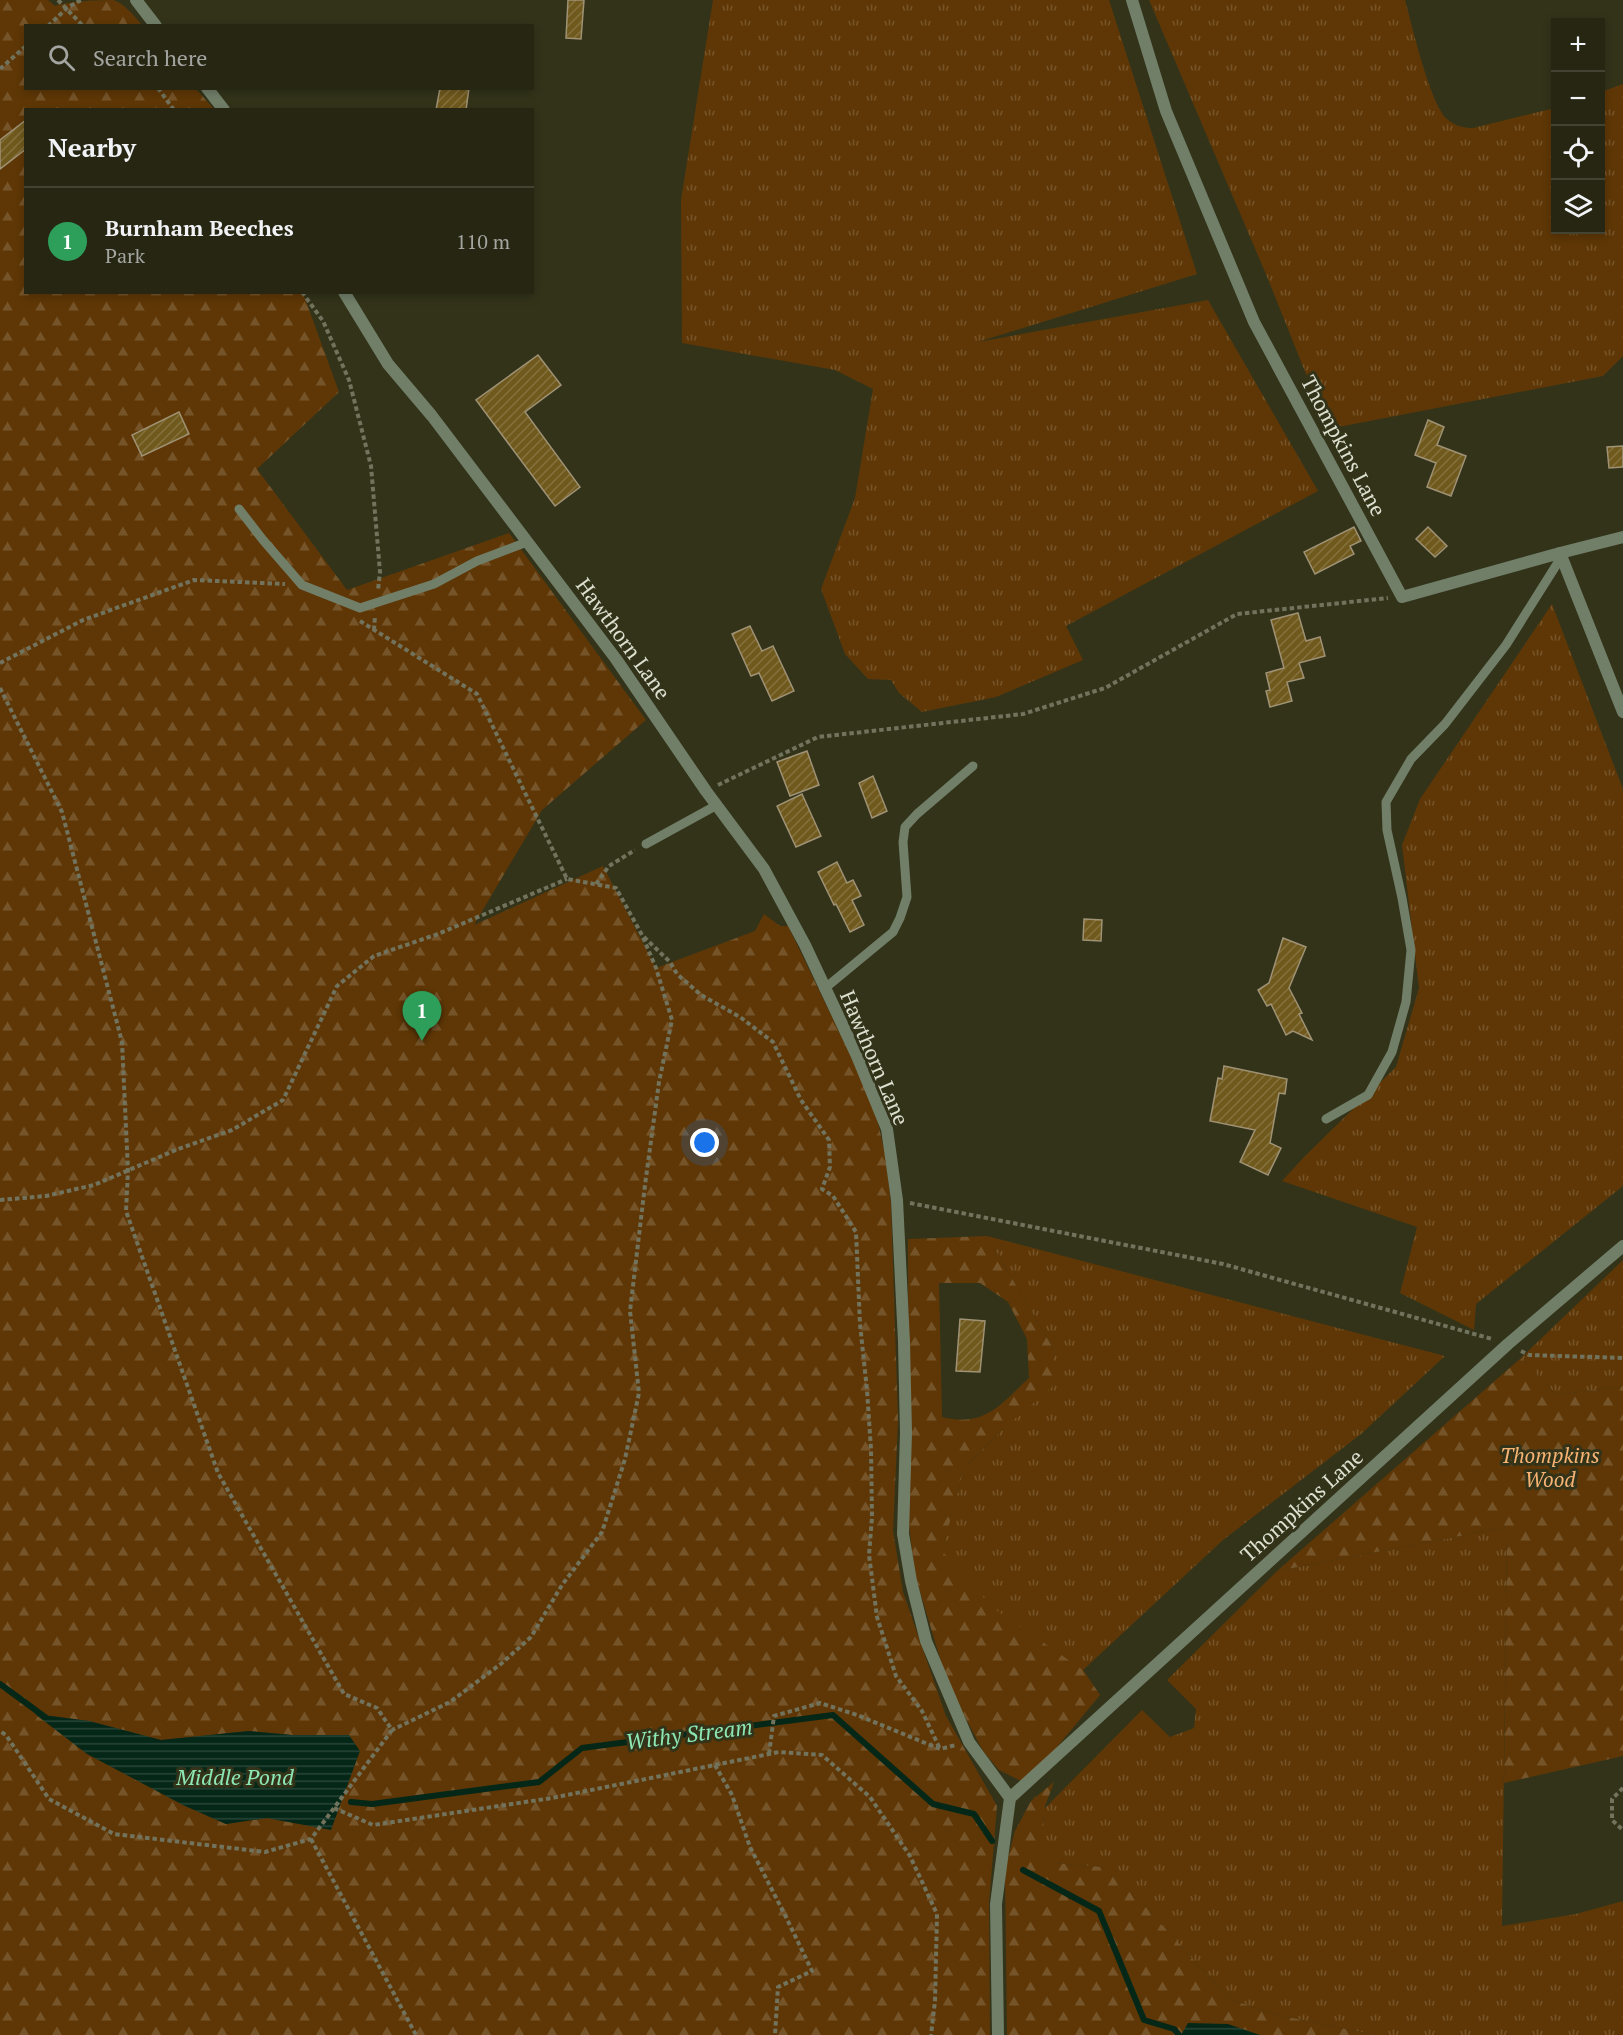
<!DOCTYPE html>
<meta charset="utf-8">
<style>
body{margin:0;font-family:"PT Serif",serif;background:#323221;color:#f1f3f6}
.controls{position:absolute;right:18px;top:18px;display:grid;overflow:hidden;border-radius:0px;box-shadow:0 3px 9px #0003}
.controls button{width:54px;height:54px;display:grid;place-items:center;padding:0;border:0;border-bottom:2px solid #424333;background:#262613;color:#f1f3f6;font:30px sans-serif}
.you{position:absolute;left:705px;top:1143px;width:21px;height:21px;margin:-15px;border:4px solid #fff;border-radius:50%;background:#1a73e8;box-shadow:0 0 0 9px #1a73e833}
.badge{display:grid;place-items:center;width:39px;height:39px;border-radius:50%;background:#fd8ebf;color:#fff;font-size:20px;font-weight:700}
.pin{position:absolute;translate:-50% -50px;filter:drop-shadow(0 2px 3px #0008)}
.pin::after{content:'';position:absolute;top:32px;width:21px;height:18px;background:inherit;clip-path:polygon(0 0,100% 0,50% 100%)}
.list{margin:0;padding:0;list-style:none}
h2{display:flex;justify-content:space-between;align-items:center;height:78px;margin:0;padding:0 24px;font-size:26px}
h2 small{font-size:20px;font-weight:400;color:#a4a5a0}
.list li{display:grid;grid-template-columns:39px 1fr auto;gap:18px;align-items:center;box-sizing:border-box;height:108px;padding:0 24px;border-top:2px solid #424333}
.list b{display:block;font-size:22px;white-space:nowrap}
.list p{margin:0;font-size:20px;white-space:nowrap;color:#a4a5a0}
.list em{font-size:20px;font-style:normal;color:#a4a5a0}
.icon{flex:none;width:33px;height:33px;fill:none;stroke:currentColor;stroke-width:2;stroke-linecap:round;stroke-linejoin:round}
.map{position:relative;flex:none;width:1623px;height:2035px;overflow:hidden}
.search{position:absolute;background:#262613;box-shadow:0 3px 9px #0003;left:24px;top:24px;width:510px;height:66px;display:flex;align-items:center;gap:15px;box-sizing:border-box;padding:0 21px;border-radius:0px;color:#a4a5a0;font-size:22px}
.panel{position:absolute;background:#262613;box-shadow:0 3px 9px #0003;left:24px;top:108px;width:510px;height:186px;border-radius:0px}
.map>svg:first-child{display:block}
</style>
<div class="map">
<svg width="1623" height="2035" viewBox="0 0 1623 2035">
<defs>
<pattern id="grass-tufts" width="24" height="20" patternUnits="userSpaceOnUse" patternTransform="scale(1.5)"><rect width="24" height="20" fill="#5f3706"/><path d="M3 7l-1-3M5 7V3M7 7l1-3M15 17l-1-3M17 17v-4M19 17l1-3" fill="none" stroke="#765429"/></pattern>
<pattern id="forest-firs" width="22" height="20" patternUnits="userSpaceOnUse" patternTransform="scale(1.5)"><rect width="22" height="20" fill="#5f3706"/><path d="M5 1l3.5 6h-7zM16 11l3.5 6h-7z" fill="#765429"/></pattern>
<pattern id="water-rules" width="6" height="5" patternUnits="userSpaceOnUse" patternTransform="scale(1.5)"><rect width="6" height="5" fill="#052717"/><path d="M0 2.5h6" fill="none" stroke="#294638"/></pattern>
<pattern id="building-hatch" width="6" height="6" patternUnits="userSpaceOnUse" patternTransform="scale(1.5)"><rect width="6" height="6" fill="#70591d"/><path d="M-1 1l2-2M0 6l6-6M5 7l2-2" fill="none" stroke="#84713d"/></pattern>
</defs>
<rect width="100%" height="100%" fill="#323319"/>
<g fill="url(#grass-tufts)">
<polygon points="713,0 1109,0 1197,274 978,342 1208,300 1318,491 1066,626 1083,660 996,697 922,712 899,693 891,680 868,679 845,654 821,589 855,498 873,389 835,370 682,343 681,200"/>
<path d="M1149,0H1405C1412,25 1430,104 1447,119C1455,126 1464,128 1473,128L1555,108L1556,230H1600L1601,92L1623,84V356L1603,376L1328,429L1268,279Z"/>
<polygon points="1552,604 1623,789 1623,1186 1476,1304 1474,1330 1400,1293 1417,1227 1282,1181 1304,1157 1396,1067 1419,988 1402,845 1420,799"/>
<polygon points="987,1236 1445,1356 1361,1434 1223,1540 1083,1670 1084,1683 999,1770 948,1685 931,1487 943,1546 964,1468 1004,1428 1054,1350"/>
<polygon points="1623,1260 1623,1386 1557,1395 1521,1358"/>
<polygon points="1507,1527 1502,1926 1576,1914 1623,1901 1623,2035 1375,2035 1273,2014 1229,1999 1143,1904 1102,1867 1041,1862 1044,1811 1031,1868 1119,1937 1285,2035 1007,2035 1015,1831 1035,1796 1045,1808 1142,1710 1170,1737 1194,1728 1196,1709 1167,1680 1277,1571"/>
</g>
<g fill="url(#forest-firs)" fill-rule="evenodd">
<path d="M0,0H48L55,6C70,1 98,0 113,0C124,3 135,17 142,25L26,26V88L196,89L214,109L26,110V292L303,293L339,392L257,469L347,590L509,533L646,720L542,810L474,925L603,866L656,968L755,931L764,914L780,926H788L874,1104L886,1159L891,1205L898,1420L893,1531L903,1592L946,1716L997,1806L989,1903L990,2035H0ZM36,1714L89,1721L161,1740L249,1731L292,1735L330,1829L267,1818L226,1824L183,1805L139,1780Z"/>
<path d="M987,1236L1054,1350L1052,1387L1004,1428L964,1468L942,1551L993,1608L1083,1670L1100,1695L1029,1781H1021L999,1770L983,1751L948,1685L915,1575L909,1526L908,1239ZM939,1283H980L1008,1302L1027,1339L1029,1378C1001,1404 985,1428 942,1417Z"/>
<polygon points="1521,1358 1557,1395 1623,1386 1623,1756 1504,1783 1507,1527 1277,1571"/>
<polygon points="1054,1782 1044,1809 1042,1862 1102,1867 1143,1904 1229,1999 1273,2014 1375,2035 1260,2035 1228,2024 1188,2023 1181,2035 1007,2035 1005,1869 1015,1831 1031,1801"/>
</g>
<g fill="url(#water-rules)">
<polygon points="35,1714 89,1721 161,1740 249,1731 292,1735 349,1735 360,1751 331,1830 267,1818 226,1824 183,1805 87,1754"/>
<polygon points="1188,2023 1228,2024 1260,2035 1181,2035"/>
</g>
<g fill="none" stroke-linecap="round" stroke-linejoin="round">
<g stroke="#052717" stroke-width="6">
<polyline points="0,1684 45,1717"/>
<polyline points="351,1802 372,1804 539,1782 582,1748 833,1715 933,1804 974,1814 992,1841"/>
<polyline points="1023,1870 1099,1911 1144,2020 1174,2029 1179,2035"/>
</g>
</g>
<g fill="url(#building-hatch)" stroke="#9f9275" stroke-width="1.5">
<polygon points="568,0 584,0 581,39 566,38"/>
<polygon points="440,88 469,88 466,110 436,110"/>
<polygon points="26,120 26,149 0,169 0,140"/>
<polygon points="538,355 561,385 525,412 580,487 555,506 476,400"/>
<polygon points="179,412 189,434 142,456 132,435"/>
<polygon points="1428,420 1444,427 1437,445 1466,456 1451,496 1427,487 1436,463 1415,455"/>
<polygon points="1623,446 1623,467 1609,468 1607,447"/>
<polygon points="1354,527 1361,541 1350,546 1354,554 1315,574 1304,552"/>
<polygon points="1428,527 1447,546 1435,557 1416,539"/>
<polygon points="1298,613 1306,641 1320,637 1325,656 1299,663 1304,678 1287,682 1292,701 1270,707 1266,691 1270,690 1266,673 1284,668 1271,620"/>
<polygon points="750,626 762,651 773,646 794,691 772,701 759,673 751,676 732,634"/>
<polygon points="807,751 819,785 790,796 777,762"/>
<polygon points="873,776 887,811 872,818 859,783"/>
<polygon points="802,794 821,836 796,847 777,806"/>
<polygon points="837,862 847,883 853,880 861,896 852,900 864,925 850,932 836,904 834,905 818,872"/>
<polygon points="1084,919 1102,920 1101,941 1083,940"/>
<polygon points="1283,938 1306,947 1289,988 1302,1013 1299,1014 1312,1040 1293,1031 1286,1035 1271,1004 1267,1006 1258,990 1269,983"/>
<polygon points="1224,1066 1287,1079 1285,1094 1279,1093 1270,1143 1281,1148 1268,1175 1240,1162 1255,1130 1210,1121 1218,1078 1222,1079"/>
<polygon points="960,1319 985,1321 980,1372 956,1371"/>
</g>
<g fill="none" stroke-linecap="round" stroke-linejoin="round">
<g stroke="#72735d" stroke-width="4" stroke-dasharray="4.5 3" stroke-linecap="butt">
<polyline points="58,0 83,26"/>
<polyline points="48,26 67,8 81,0"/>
<polyline points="0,69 26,46"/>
<polyline points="158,88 174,110"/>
<polyline points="302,292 323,321 349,380 371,466 380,572 378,590"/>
<polyline points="360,621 477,694 567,879 616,888 642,935 656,968 672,1020 659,1082 645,1185 630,1311 639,1393 625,1459 602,1532 562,1585 531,1637 502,1663 450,1702 392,1730"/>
<polyline points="374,630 375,616"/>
<polyline points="0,663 83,620 194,580 285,584"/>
<polyline points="0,688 62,812 122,1042 128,1171 126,1211 218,1473 344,1694 377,1708 392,1730 311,1839 265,1852 114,1834 49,1799 6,1735 0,1731"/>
<polyline points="718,785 818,737 1023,714 1105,688 1237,614 1388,598"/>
<polyline points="596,884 609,866 635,850"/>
<polyline points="644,937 670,962 677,974 701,995 740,1017 773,1042 801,1100 829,1140 830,1167 822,1189 833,1196 856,1232 860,1324 867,1390 871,1449 872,1517 869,1555 877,1617 896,1676 922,1711 940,1749"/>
<polyline points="0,1200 46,1196 94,1185 178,1149 232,1130 283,1100 337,986 374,956 438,934 567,879"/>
<polyline points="910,1203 1223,1264 1492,1339"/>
<polyline points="1521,1351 1529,1355 1623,1358"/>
<polyline points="769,1754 774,1716 820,1703 857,1715 940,1749 956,1745"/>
<polyline points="715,1765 732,1795 750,1847 786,1917 812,1971 778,1987 775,2035"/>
<polyline points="1623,1788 1612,1799 1612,1820 1623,1830"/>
<polyline points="334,1808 373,1825 552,1798 779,1752 822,1755 870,1797 910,1856 937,1914 935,2001 931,2035"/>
<polyline points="311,1839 416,2035"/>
</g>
<g stroke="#717f69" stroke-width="9">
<polyline points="239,509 263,540 302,585 360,608 434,584 477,561 527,542"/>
<polyline points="646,844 717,805"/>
<polyline points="824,989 893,932 900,918 907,897 903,842 905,827 917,814 973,766"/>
<polyline points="1326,1119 1368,1095 1392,1052 1406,1002 1411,950 1402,898 1387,830 1386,802 1411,759 1445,724 1506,645 1562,556"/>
</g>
<g stroke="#717f69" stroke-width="12">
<polyline points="136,0 156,26"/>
<polyline points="1132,0 1166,111 1254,322 1402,597 1560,553 1623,712"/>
<polyline points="207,88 224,110"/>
<polyline points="344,292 388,364 432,416 616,659 706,791 764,869 805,945 857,1056 887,1129 897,1200 904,1342 906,1433 903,1534 911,1581 926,1641 969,1742 1010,1798 996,1904 998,2035"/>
<polyline points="1560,553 1623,537"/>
<polyline points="1010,1798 1508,1344 1623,1246"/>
</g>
</g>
<g text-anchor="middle" stroke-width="6" stroke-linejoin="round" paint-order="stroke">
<g font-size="21" fill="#dee0d0" stroke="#323319">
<text transform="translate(1343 446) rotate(62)" y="7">Thompkins Lane</text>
<text transform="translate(623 639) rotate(54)" y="7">Hawthorn Lane</text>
<text transform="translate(874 1058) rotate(67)" y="7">Hawthorn Lane</text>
<text transform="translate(1302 1506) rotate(-42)" y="7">Thompkins Lane</text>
</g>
<g font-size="21" font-style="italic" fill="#f6b373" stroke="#323319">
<text x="1550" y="1463">Thompkins<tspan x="1550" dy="24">Wood</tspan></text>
</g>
<g font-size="22" font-style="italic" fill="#8de7b4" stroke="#323319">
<text transform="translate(689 1734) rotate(-7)" y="8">Withy Stream</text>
<text x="235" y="1785">Middle Pond</text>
</g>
</g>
</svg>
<div class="controls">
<button>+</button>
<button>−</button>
<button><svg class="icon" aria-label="locate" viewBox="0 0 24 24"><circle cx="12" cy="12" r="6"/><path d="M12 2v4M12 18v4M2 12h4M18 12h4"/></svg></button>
<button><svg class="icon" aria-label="layers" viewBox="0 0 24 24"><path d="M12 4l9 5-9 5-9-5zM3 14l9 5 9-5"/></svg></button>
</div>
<div class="you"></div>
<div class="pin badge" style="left:422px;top:1041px;background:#2e9e5b">1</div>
<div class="search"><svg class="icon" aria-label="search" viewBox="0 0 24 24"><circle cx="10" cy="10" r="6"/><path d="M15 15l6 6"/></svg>Search here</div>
<section class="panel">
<h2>Nearby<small></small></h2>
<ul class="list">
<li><span class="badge" style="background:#2e9e5b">1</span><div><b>Burnham Beeches</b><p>Park</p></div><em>110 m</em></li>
</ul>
</section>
</div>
